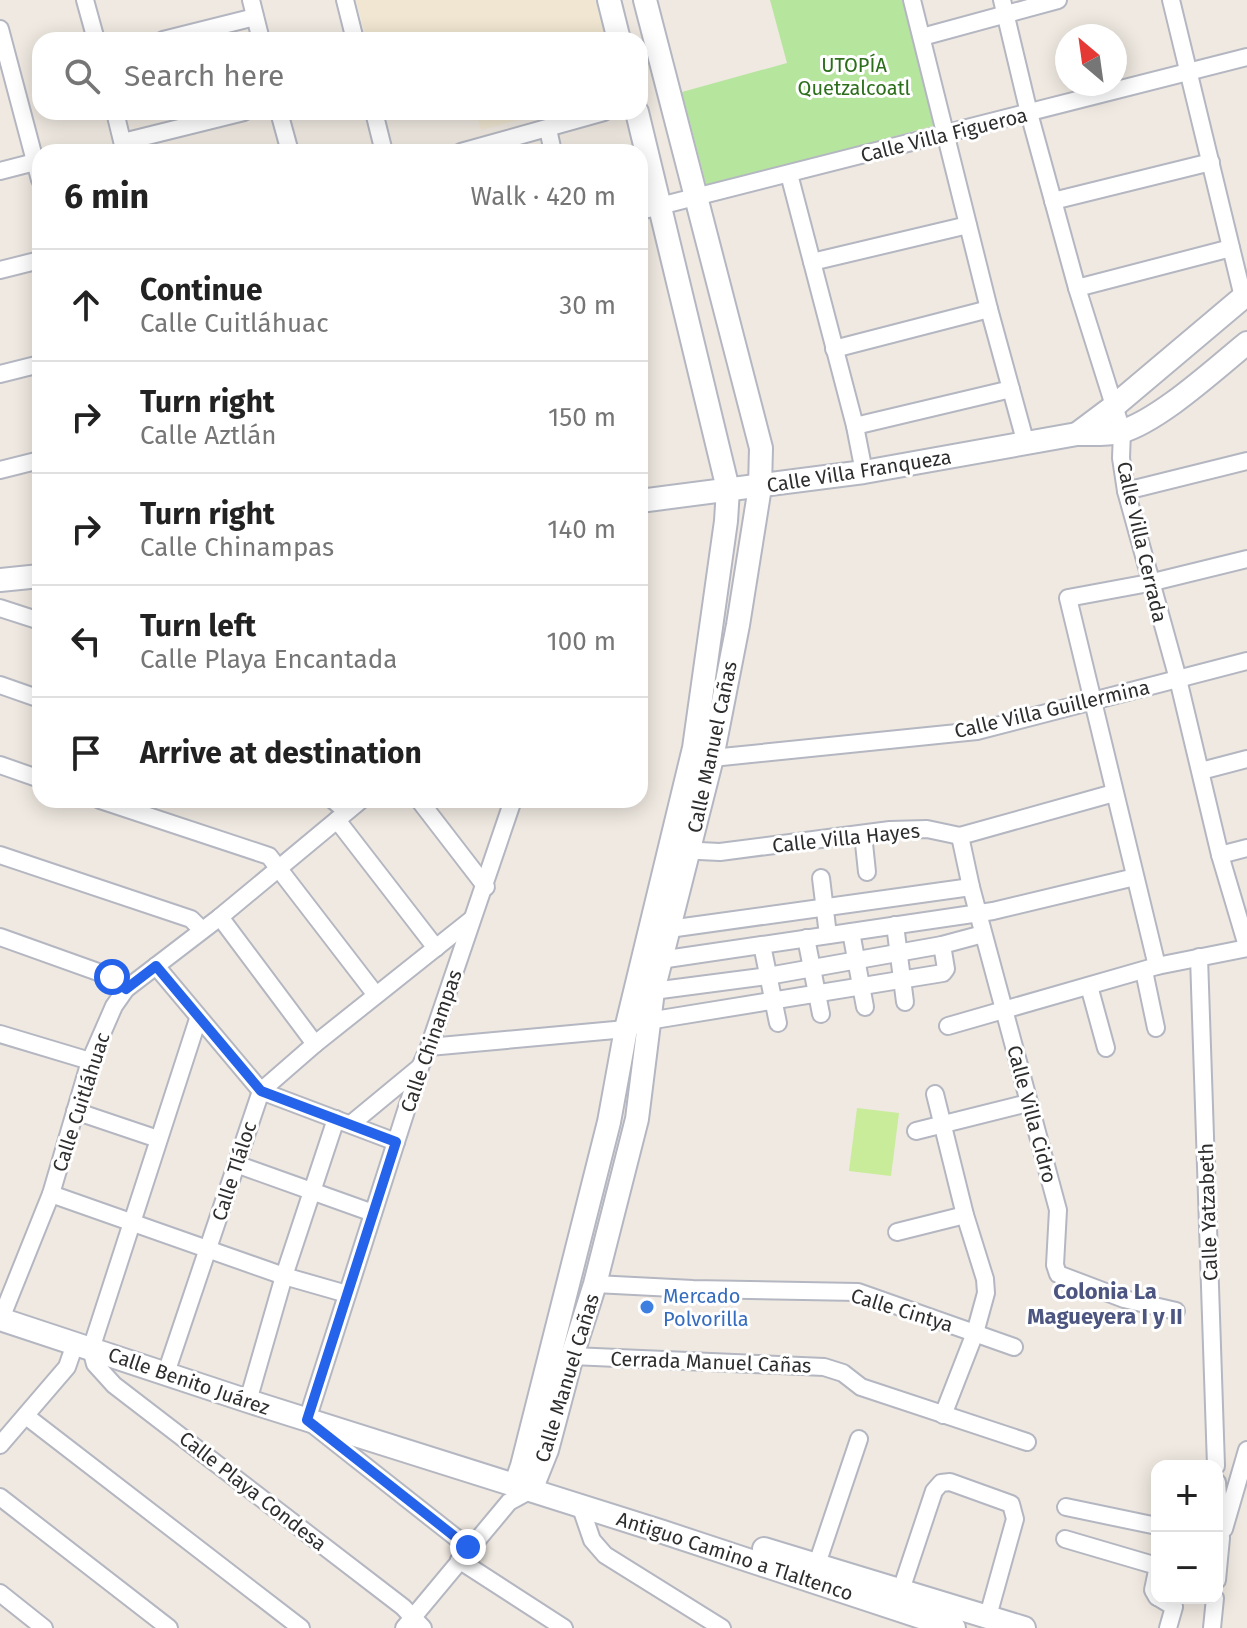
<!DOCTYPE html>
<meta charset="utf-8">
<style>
body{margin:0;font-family:"Fira Sans",sans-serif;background:#f2f2f2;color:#222}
.controls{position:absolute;right:24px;bottom:24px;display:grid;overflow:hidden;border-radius:16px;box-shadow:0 4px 20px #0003}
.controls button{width:72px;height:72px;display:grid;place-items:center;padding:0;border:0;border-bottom:2px solid #e0e0e0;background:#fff;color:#222;font:40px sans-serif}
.compass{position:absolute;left:1055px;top:24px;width:72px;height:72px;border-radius:50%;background:#fff;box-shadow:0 4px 20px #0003;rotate:331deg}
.stop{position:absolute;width:24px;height:24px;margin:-18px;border:6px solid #2563eb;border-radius:50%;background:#fff}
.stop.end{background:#2563eb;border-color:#fff;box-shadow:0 2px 8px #0008}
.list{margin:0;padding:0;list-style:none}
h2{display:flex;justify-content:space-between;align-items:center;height:104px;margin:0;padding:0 32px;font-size:34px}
h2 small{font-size:26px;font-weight:400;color:#767676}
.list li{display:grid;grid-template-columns:52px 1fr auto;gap:24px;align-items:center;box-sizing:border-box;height:112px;padding:0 32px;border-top:2px solid #e0e0e0}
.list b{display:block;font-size:30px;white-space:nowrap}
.list p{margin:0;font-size:26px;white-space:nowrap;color:#767676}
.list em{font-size:26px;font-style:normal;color:#767676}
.icon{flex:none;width:44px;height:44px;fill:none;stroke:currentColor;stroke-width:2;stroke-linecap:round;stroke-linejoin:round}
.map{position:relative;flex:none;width:1247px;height:1628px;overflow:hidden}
.search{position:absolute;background:#fff;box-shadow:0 4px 20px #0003;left:32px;top:32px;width:616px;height:88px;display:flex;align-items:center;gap:20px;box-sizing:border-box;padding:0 28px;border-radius:24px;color:#767676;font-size:30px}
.panel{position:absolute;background:#fff;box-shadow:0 4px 20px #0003;left:32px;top:144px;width:616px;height:664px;border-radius:24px}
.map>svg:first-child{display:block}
</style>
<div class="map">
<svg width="1247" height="1628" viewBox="0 0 1247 1628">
<rect width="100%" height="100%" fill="#efe9e1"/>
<g fill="#f0e6d1">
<polygon points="356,0 595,0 606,40 367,40"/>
<polygon points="476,112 547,112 481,130"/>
</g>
<polygon fill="#b6e59e" points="770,0 902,0 936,125 707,188 682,92 787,63"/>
<polygon fill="#c9ec9a" points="857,1108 899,1113 891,1176 849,1171"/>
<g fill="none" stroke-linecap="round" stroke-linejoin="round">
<g stroke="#b4b7c1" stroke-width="20">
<g id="street">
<polyline points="85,0 96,40"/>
<polyline points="251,0 261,40"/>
<polyline points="345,0 355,40"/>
<polyline points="912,0 989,309 1026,444"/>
<polyline points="1002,0 1029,113 1077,288 1122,431 1121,458 1126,491 1178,679 1220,855 1247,946"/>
<polyline points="1171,0 1243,297"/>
<polyline points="0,29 40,180"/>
<polyline points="922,37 1058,0"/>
<polyline points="163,40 255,17"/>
<polyline points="115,112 124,149"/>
<polyline points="279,112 290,152"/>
<polyline points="374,112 384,152"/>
<polyline points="548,129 553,152"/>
<polyline points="123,142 244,112"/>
<polyline points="461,152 604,112"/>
<polyline points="0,171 35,162"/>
<polyline points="789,174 855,426 864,472"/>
<polyline points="1053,201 1211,162"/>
<polyline points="640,211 1247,57"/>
<polyline points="812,262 968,225"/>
<polyline points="0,270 40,260"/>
<polyline points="1077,288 1231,248"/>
<polyline points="834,349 989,309"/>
<polyline points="0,374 40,364"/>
<polyline points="855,426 1011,389"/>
<polyline points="0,470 40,460"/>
<polyline points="1126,491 1247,461"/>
<polyline points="0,608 40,621"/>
<polyline points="0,685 40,699"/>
<polyline points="712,758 977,731 1247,661"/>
<polyline points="0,765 40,779"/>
<polyline points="1201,771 1247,759"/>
<polyline points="100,800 269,856 376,995"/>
<polyline points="333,800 346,811"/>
<polyline points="419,800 486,887"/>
<polyline points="337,820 436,948"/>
<polyline points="863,834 867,872"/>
<polyline points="960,836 971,887 1058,1210 1055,1265 1058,1274 1124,1299 1176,1311"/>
<polyline points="678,850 720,852 890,830 927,829 960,836 1114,793"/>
<polyline points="0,855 191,919 202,930"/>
<polyline points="1220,855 1247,848"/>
<polyline points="821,878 828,935"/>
<polyline points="220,917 315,1044"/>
<polyline points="895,925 905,1002"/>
<polyline points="669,929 971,887"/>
<polyline points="851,932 865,1007"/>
<polyline points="0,937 112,977 126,989"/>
<polyline points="806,938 821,1014"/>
<polyline points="762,945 778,1023"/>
<polyline points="1199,957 1216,1466"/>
<polyline points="660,960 993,911 1135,877"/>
<polyline points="156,966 261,1091 396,1142"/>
<polyline points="1157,966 1068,598 1149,583 1247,559"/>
<polyline points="1144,971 1156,1028"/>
<polyline points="1089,986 1106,1048"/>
<polyline points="653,991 768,976 942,945 983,934"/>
<polyline points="198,1019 91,1349 95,1364 114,1385 403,1607 423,1628"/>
<polyline points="948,1026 1157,966 1247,948"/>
<polyline points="0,1034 90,1061"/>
<polyline points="429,1047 626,1029 648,1021 943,973 946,969 942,945"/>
<polyline points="935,1094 965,1215 985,1279 986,1293 975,1333 943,1415"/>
<polyline points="75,1111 158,1139"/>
<polyline points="351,1124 420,1067"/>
<polyline points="916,1131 1028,1103"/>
<polyline points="236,1164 373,1213"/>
<polyline points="51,1194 284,1276 347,1294"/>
<polyline points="897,1232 965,1215"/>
<polyline points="595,1284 693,1289 858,1292 1014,1347"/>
<polyline points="0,1321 51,1194 90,1061 114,1006 126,989 220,917 361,800"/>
<polyline points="572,1356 824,1367 843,1373 861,1387 1027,1442"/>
<polyline points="166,1373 261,1091 315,1044 472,919"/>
<polyline points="248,1401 284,1276 336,1119"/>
<polyline points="26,1416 301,1628"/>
<polyline points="0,1445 67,1367 75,1344"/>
<polyline points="1217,1482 1221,1538 1217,1580"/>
<polyline points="0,1497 169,1628"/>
<polyline points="1066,1507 1157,1526"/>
<polyline points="581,1508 592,1540 605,1555 722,1628"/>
<polyline points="1224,1529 1247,1450"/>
<polyline points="1065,1539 1157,1566"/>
<polyline points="468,1547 307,1420 420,1067 429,1047 513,800"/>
<polyline points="459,1560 564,1628"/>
<polyline points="817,1564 859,1439"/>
<polyline points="1157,1571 1153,1590 1157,1597"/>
<polyline points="901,1590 934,1491 941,1483 950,1482 1011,1504 1015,1519 988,1616"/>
<polyline points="0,1593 44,1628"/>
<polyline points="1159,1598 1174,1607 1168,1628"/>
<polyline points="404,1628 509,1502 531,1490"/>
<polyline points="1212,1628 1215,1598"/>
</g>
</g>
<g stroke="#b4b7c1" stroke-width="26">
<g id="secondary">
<polyline points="609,0 619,40"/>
<polyline points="1077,434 1113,407 1247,294"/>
<path d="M640,501L864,472L1077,434C1091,434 1106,435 1120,432C1159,421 1215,369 1247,343"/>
<polyline points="0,580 40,576"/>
<polyline points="0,1319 248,1401 663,1532 954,1628"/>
<polyline points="515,1486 522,1466 609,1122 626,1029 694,748 726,521 728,489 637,112"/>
<polyline points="531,1490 547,1450 572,1356 595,1284 637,1119 653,991 712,758 738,625 760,487 761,448 645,0"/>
<polyline points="764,1549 1024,1628"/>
</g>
</g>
<use href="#street" stroke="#fff" stroke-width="16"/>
<use href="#secondary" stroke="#fff" stroke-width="22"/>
</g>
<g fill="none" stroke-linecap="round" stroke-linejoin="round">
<polyline stroke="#2563eb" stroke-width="10" points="112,977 126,989 156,966 261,1091 396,1142 307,1420 468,1547"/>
</g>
<circle fill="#3f7fe0" stroke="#fff" stroke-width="3" cx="647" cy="1307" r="8"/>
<g text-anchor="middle" stroke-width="6" stroke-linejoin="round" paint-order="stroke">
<g font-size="20" fill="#2c6e1b" stroke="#fff">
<text x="854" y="72">UTOPÍA<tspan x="854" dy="23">Quetzalcoatl</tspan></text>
</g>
<g font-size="20" fill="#2e2e2e" stroke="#fff">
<text transform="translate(944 135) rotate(-14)" y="7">Calle Villa Figueroa</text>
<text transform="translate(859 471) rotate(-9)" y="7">Calle Villa Franqueza</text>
<text transform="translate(1142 542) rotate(77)" y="7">Calle Villa Cerrada</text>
<text transform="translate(1052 709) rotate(-13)" y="7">Calle Villa Guillermina</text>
<text transform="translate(712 747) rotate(-78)" y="7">Calle Manuel Cañas</text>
<text transform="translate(846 838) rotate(-6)" y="7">Calle Villa Hayes</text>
<text transform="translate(431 1041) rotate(-71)" y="7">Calle Chinampas</text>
<text transform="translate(81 1102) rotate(-72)" y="7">Calle Cuitláhuac</text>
<text transform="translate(1032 1114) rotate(75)" y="7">Calle Villa Cidro</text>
<text transform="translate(234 1171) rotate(-72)" y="7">Calle Tláloc</text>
<text transform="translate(1208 1212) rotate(-92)" y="7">Calle Yatzabeth</text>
<text transform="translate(902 1310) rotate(17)" y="7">Calle Cintya</text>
<text transform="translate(711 1362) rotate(2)" y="7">Cerrada Manuel Cañas</text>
<text transform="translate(567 1378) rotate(-73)" y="7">Calle Manuel Cañas</text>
<text transform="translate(189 1381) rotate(19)" y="7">Calle Benito Juárez</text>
<text transform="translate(253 1491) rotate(38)" y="7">Calle Playa Condesa</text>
<text transform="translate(735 1556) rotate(18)" y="7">Antiguo Camino a Tlaltenco</text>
</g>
<g font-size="20" fill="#366cbe" stroke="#fff" text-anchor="start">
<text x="663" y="1303">Mercado<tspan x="663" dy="23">Polvorilla</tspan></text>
</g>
<g font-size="22" font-weight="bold" fill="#4d5680" stroke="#fff">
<text x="1105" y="1299">Colonia La<tspan x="1105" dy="25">Magueyera I y II</tspan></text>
</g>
</g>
</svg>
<div class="controls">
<button>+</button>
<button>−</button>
</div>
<svg class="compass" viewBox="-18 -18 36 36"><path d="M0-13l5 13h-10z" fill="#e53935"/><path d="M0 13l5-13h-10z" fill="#767676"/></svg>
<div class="stop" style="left:112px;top:977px"></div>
<div class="stop end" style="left:468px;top:1547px"></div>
<div class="search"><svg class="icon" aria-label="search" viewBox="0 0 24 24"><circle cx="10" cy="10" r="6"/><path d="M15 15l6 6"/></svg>Search here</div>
<section class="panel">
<h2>6 min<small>Walk · 420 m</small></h2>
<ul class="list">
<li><svg class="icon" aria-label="ahead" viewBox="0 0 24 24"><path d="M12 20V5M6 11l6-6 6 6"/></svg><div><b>Continue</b><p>Calle Cuitláhuac</p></div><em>30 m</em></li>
<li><svg class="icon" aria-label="right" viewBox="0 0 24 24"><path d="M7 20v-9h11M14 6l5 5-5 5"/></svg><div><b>Turn right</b><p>Calle Aztlán</p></div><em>150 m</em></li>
<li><svg class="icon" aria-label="right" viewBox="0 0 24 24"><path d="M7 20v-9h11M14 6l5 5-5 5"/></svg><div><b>Turn right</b><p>Calle Chinampas</p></div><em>140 m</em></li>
<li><svg class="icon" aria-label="left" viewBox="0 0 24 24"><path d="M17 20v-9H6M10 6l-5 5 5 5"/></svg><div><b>Turn left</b><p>Calle Playa Encantada</p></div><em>100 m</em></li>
<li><svg class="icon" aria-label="arrive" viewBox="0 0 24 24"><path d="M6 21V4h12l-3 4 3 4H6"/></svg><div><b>Arrive at destination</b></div></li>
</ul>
</section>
</div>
